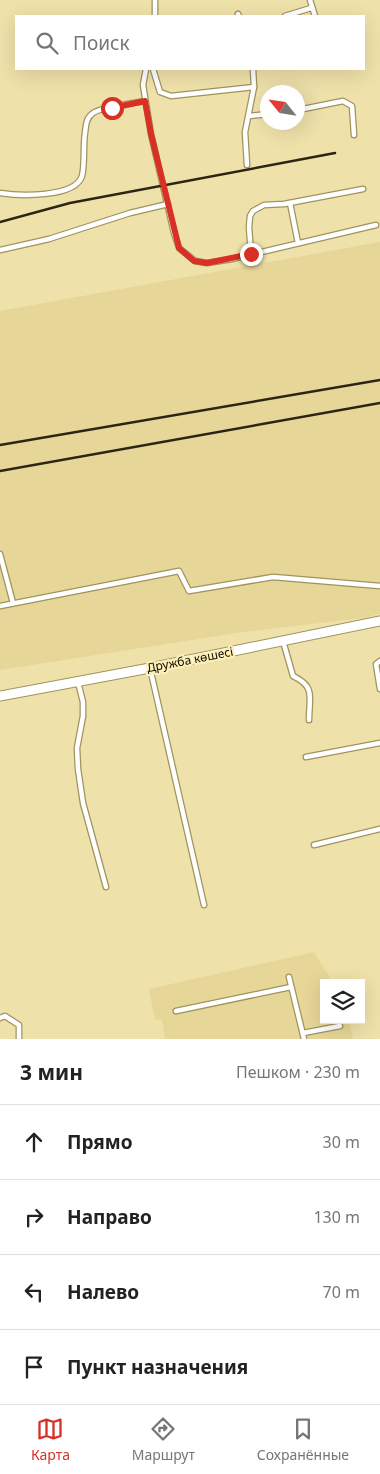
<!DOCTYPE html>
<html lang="ru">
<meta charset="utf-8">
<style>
body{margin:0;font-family:"Noto Sans",sans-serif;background:#f2f2f2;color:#222}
.controls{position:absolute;right:15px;bottom:15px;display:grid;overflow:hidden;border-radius:0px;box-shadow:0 5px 20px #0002}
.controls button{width:45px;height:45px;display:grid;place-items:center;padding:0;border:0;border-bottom:1px solid #e0e0e0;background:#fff;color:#222;font:25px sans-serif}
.compass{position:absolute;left:260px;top:85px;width:45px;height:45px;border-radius:50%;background:#fff;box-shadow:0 5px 20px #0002;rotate:300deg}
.stop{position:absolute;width:15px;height:15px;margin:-11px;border:4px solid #d93025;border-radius:50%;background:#fff}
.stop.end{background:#d93025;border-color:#fff;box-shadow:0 1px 5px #0008}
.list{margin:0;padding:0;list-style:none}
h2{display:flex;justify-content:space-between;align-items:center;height:65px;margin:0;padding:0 20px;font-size:21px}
h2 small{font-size:16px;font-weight:400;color:#767676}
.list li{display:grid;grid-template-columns:32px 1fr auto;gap:15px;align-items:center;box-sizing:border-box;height:75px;padding:0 20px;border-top:1px solid #e0e0e0}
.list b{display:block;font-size:19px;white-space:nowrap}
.list em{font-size:16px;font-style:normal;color:#767676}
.icon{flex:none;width:28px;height:28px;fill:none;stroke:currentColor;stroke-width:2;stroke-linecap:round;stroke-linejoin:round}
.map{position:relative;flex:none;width:380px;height:1039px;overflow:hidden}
.search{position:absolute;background:#fff;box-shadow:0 5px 20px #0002;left:15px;right:15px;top:15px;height:55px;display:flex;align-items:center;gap:12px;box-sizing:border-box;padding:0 18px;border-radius:0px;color:#767676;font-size:19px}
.sheet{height:365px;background:#fff}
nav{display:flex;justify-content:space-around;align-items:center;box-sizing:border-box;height:70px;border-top:1px solid #e0e0e0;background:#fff;font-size:14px;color:#767676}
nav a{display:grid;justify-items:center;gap:2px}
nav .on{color:#d93025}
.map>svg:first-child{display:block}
</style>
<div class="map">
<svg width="380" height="1039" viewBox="0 0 380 1039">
<rect width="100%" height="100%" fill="#efe1aa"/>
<g fill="#e6d697">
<polygon points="380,242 380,614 363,618 243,632 0,670 0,311"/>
<polygon points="314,952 333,983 324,983 324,1020 349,1020 353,1039 165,1039 162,1019 155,1020 149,989"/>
</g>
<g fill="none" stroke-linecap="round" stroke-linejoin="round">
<g stroke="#a0935e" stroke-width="7">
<g id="lane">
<polyline points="310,0 315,16"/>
<polyline points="238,14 239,16"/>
<polyline points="155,16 155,0"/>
<polyline points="285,16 311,8"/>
<polyline points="146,69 143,85 151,134 174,233 179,248 195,261 207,263 232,259 376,225"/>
<polyline points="153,69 160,92 171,96 254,87"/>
<polyline points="298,110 343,101 352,106 354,135"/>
<polyline points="249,116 268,114"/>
<polyline points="247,165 245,132 254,87 253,69"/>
<path d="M0,193C19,196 75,198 82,176C85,165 83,145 85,133C86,125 86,118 93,113C101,107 134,103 145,101"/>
<polyline points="290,203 298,243"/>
<polyline points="0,250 49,239 130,213 168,204"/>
<polyline points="251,254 249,227 250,216 253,211 264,205 284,204 363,189"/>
<polyline points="0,554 13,603"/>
<polyline points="0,606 179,571 189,591 273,577 380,586"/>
<path d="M283,641L293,676C316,687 309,697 309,720"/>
<polyline points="380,661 376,664 380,689"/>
<polyline points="150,668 204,905"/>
<polyline points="78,682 83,702 83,716 77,748 78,769 83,803 106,887"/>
<polyline points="306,757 380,743"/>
<polyline points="314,845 380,829"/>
<polyline points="289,977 304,1039"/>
<polyline points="176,1011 291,987"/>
<polyline points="0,1018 5,1016 19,1025 19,1039"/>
<polyline points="303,1033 340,1026"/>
</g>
</g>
<g stroke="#a0935e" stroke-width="11">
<polyline id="street" points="0,696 150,668 380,621"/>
</g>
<use href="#lane" stroke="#fff" stroke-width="4.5"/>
<use href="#street" stroke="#fff" stroke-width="9"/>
<g stroke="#2b2514" stroke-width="2.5">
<polyline points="0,222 70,203 335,153"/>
<polyline points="0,445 380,380"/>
<polyline points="0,471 380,403"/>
</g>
</g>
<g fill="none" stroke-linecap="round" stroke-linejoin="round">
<polyline stroke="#d93025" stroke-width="6" points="112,108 145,101 151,134 179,248 194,261 207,263 251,254"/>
</g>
<g text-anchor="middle" stroke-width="4.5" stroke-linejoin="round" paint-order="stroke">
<g font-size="12" fill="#100b00" stroke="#fcefb7">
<text transform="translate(190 660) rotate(-11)" y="4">Дружба көшесі</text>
</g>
</g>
</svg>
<div class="controls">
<button><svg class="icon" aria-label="layers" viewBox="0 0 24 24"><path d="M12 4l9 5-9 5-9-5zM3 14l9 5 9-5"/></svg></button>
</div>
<svg class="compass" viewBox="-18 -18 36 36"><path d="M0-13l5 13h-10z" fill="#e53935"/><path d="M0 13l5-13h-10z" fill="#767676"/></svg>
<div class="stop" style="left:112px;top:108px"></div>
<div class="stop end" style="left:251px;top:254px"></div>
<div class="search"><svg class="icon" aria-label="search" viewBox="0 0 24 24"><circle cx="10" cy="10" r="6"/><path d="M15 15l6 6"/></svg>Поиск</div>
</div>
<section class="sheet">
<h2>3 мин<small>Пешком · 230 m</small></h2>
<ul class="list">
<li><svg class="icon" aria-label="ahead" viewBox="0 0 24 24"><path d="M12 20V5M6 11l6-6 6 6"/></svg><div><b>Прямо</b></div><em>30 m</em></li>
<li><svg class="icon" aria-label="right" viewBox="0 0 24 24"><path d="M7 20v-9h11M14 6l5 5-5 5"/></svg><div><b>Направо</b></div><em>130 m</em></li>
<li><svg class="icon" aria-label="left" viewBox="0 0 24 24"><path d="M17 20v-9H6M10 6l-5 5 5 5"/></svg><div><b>Налево</b></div><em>70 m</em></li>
<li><svg class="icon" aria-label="arrive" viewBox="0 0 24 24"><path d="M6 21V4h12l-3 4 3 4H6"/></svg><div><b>Пункт назначения</b></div></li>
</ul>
</section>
<nav>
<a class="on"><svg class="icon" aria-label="map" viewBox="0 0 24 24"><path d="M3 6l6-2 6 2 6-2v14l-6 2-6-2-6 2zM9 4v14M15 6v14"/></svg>Карта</a>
<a><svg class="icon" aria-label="directions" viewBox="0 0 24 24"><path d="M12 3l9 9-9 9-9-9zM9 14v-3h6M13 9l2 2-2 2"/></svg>Маршрут</a>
<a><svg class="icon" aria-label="saved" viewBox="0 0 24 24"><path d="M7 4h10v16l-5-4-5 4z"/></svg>Сохранённые</a>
</nav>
